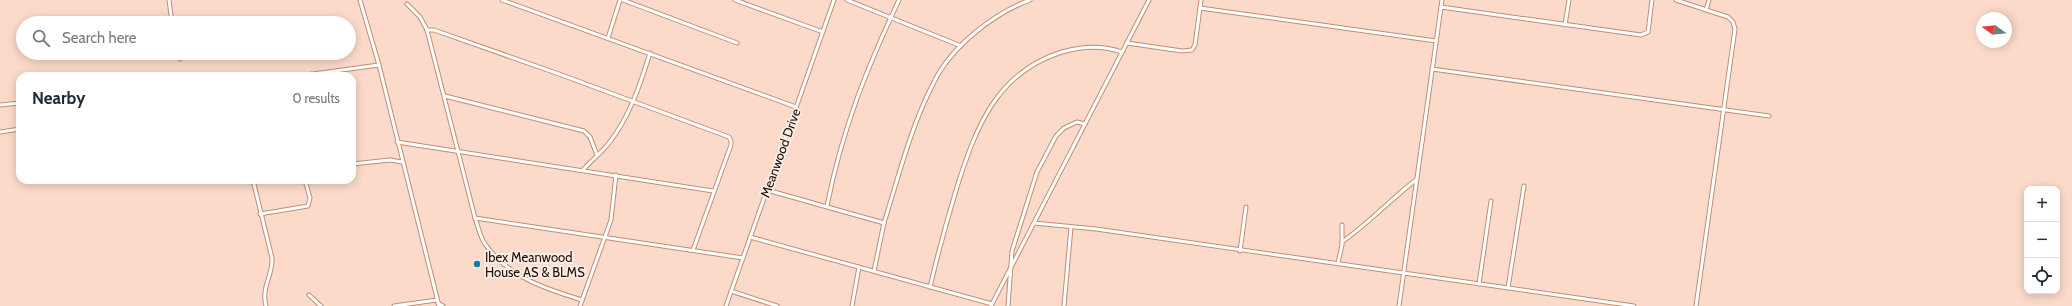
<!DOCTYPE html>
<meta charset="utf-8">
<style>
body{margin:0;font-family:Cabin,sans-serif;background:#f6f6f7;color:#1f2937}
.controls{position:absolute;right:12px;bottom:12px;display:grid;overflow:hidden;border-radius:8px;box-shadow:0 2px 10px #0003}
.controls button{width:36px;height:36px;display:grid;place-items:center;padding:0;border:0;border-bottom:1px solid #e0e1e3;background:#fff;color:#1f2937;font:20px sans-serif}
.compass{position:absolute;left:1976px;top:12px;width:36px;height:36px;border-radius:50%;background:#fff;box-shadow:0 2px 10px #0003;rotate:285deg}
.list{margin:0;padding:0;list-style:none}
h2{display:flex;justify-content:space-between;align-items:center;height:52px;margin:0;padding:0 16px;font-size:17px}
h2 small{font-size:13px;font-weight:400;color:#747a83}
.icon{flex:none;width:22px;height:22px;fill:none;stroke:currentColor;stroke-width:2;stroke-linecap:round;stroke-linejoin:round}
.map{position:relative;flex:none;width:2072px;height:306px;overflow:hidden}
.search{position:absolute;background:#fff;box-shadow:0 2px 10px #0003;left:16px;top:16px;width:340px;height:44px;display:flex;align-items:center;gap:10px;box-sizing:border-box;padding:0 14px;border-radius:22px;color:#747a83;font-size:15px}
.panel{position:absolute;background:#fff;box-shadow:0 2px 10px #0003;left:16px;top:72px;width:340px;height:112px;border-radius:12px}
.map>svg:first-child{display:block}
</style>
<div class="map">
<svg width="2072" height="306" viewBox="0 0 2072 306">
<rect width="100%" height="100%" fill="#fbdac9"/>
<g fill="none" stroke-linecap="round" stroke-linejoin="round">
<g stroke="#c18d73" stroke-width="5">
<g id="street">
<polyline points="169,0 172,23"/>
<polyline points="360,0 379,65 439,306"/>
<polyline points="502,0 796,107"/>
<polyline points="623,0 737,43"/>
<polyline points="735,0 823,32"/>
<polyline points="847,0 961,46"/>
<polyline points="1676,0 1728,17 1733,22 1735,29 1696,306"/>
<polyline points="407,4 420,17 427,30 475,218 743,258"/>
<polyline points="1441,7 1641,35 1648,32 1652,0"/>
<polyline points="1200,8 1436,41"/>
<polyline points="1706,10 1709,0"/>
<polyline points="1565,25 1569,0"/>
<polyline points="427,30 434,30 559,74 729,137 731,141 731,145 693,250"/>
<polyline points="608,38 620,0"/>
<polyline points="1127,43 1182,51 1192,50 1195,45 1201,0"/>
<polyline points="179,53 180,59"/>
<polyline points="1432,69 1769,116"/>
<polyline points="298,76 379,65"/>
<polyline points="445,96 584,131 590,137 597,155"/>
<polyline points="0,105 20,103"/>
<polyline points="0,132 20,129"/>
<polyline points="397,142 713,191"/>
<polyline points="352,164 390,160 402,162"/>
<path d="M583,170C591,161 601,153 609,143C630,116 640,85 650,53"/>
<path d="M253,180L272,258C273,276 261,286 266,306"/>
<path d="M767,190L884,223C899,175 911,126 934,82C951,47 994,13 1030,0"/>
<path d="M827,206C842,130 866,70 899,0"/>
<polyline points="260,214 308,206 310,198 305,180"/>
<path d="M475,218C478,226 480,237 485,244C508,277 546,289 582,300"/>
<polyline points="1034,223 1096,229 1634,306"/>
<polyline points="750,237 992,304"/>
<path d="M1342,242C1369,223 1391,199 1417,179"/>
<polyline points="1240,251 1246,207"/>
<polyline points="1338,263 1342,245 1342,225"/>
<polyline points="874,271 884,223"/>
<polyline points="1479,284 1491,201"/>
<path d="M930,287C938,253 947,220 957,187C976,127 997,72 1062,52C1082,46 1102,45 1122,52"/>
<polyline points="1508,288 1524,186"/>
<polyline points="731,291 777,306"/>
<polyline points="309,295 321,306"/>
<polyline points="438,303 443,306"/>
<polyline points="394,306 437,300"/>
<polyline points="580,306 611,220 616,175"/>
<polyline points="726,306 834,0"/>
<polyline points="852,306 859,267"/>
<polyline points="991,306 1149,0"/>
<polyline points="1008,306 1012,251 1037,172 1056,136 1064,128 1077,122 1085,124"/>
<polyline points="1064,306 1071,227"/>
<polyline points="1399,306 1442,0"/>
</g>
</g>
<use href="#street" stroke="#fff" stroke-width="3"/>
</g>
<circle fill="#037ea5" stroke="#f8ece6" stroke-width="1.5" cx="477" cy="264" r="4"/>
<g text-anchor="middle" stroke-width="4" stroke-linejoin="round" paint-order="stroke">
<g font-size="13" fill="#210e05" stroke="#f8ece6">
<text transform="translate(780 153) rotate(-70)" y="5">Meanwood Drive</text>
</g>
<g font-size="13" fill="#210e05" stroke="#f8ece6" text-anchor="start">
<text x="485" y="262">Ibex Meanwood<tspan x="485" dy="15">House AS &amp; BLMS</tspan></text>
</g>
</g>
</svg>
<div class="controls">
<button>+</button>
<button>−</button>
<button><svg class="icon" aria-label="locate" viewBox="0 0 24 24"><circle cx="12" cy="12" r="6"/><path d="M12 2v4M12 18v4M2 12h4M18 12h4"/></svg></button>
</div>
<svg class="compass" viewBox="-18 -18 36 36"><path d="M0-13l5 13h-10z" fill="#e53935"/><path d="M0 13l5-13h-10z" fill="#747a83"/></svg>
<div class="search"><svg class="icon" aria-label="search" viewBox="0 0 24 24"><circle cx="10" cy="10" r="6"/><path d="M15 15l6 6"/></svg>Search here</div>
<section class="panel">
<h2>Nearby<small>0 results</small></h2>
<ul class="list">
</ul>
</section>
</div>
